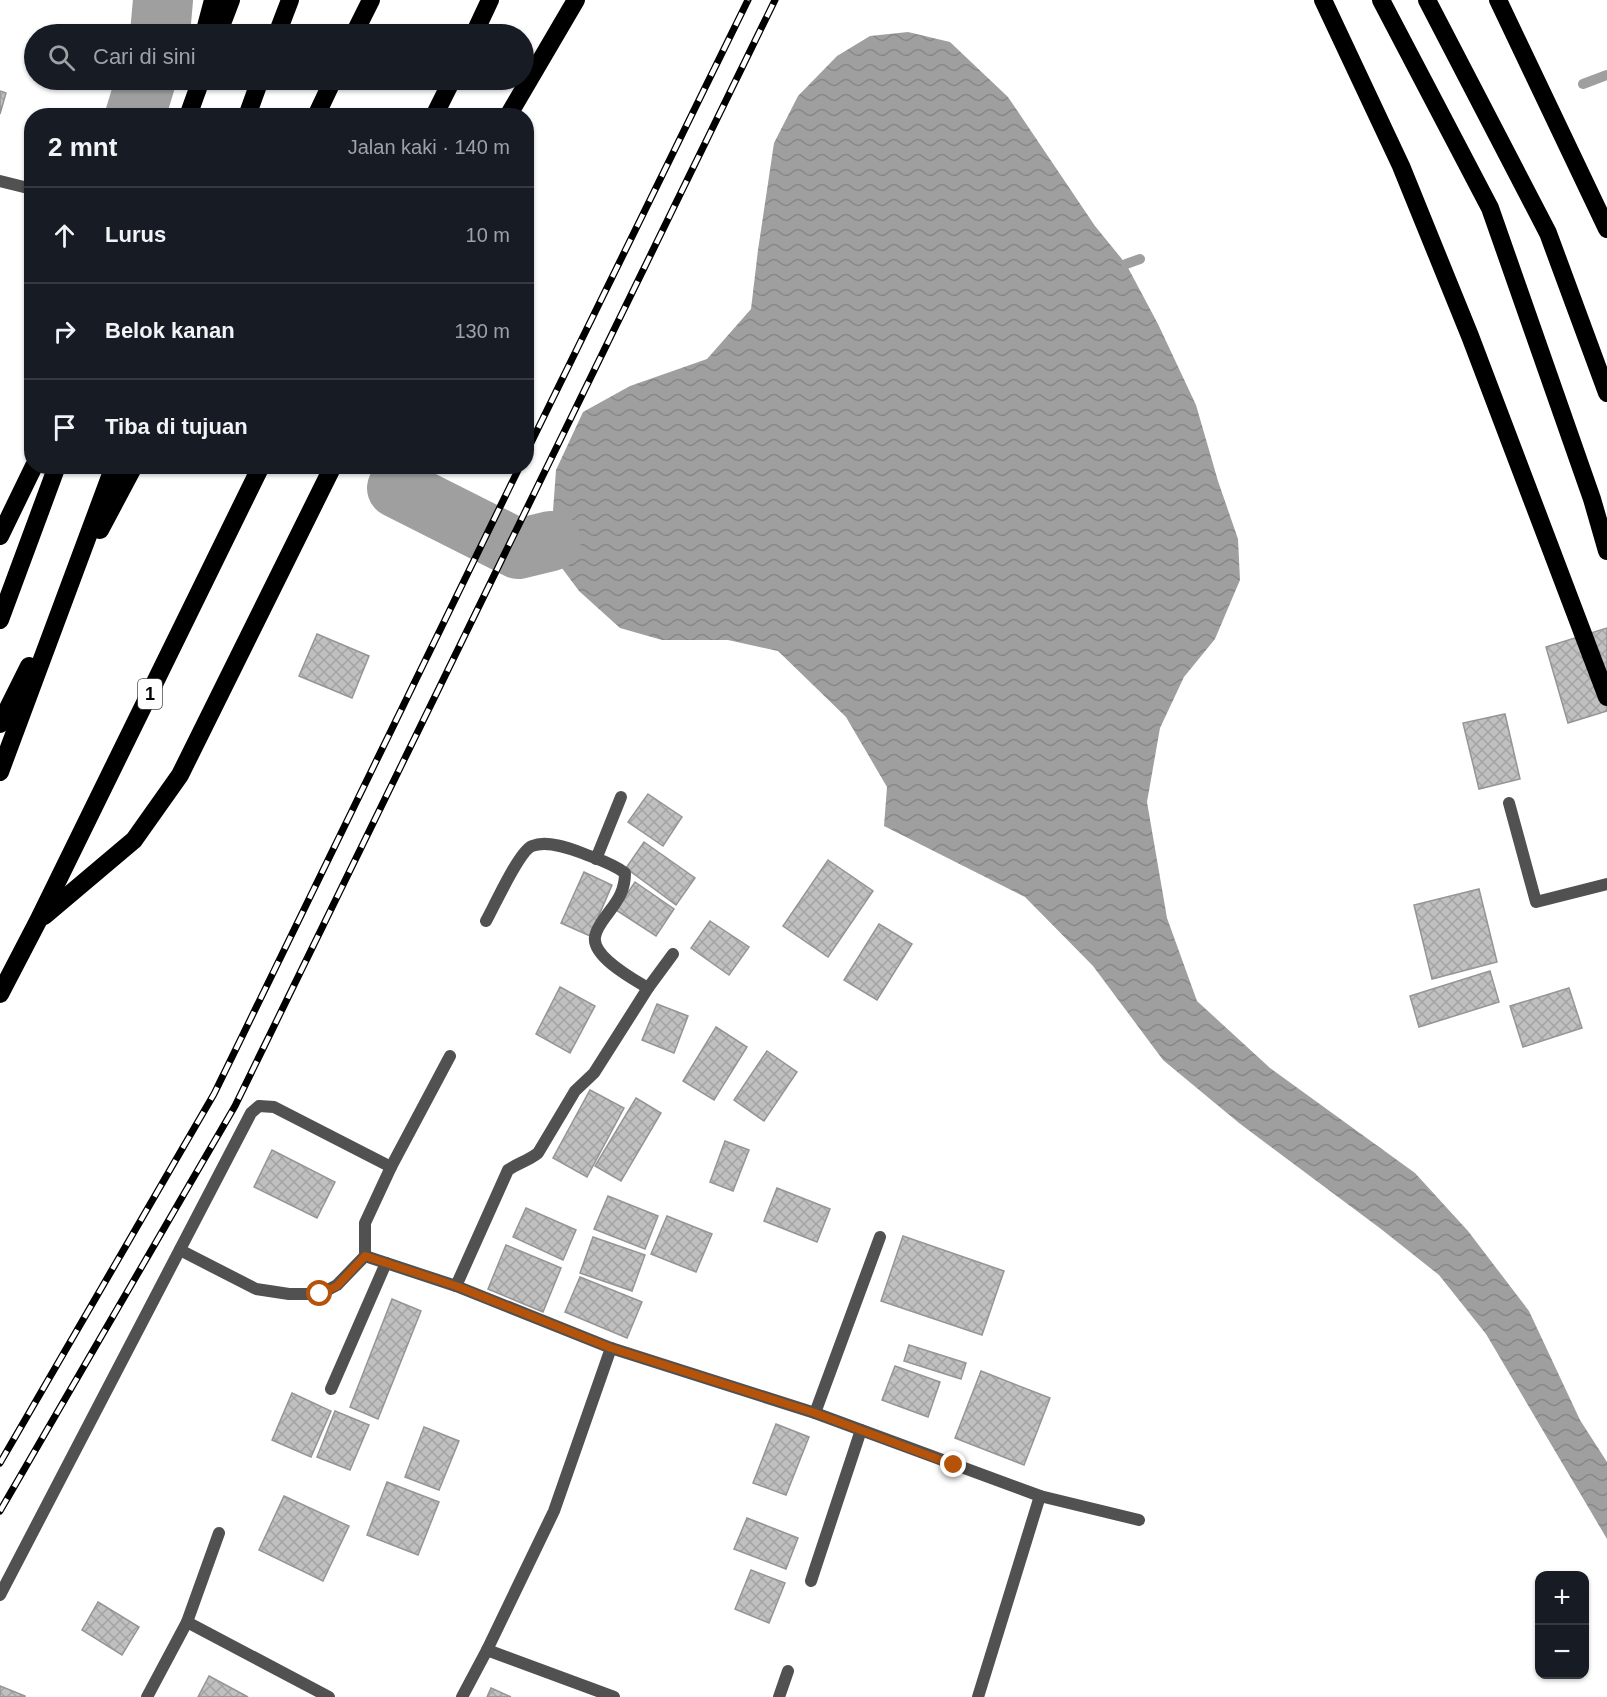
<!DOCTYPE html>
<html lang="id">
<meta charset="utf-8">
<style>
body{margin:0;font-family:Helvetica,sans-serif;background:#20242c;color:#f1f3f6}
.controls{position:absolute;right:18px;bottom:18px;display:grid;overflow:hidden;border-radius:12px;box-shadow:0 2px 4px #0004}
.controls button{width:54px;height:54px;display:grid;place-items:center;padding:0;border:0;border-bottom:2px solid #363941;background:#171b24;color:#f1f3f6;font:30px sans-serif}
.stop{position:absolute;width:18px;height:18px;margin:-14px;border:4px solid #b45309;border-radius:50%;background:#fff}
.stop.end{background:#b45309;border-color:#fff;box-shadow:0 2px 6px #0008}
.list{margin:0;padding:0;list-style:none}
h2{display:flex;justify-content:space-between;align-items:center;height:78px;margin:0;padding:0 24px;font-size:26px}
h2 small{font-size:20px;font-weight:400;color:#9ea1a6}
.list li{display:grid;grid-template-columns:39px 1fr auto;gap:18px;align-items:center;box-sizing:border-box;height:96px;padding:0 24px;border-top:2px solid #363941}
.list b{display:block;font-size:22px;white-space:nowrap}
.list em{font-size:20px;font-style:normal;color:#9ea1a6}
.icon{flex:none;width:33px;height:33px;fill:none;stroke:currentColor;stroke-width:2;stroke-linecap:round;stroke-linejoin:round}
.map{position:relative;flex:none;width:1607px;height:1697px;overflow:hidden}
.search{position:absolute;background:#171b24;box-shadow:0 2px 4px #0004;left:24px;top:24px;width:510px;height:66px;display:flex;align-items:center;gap:15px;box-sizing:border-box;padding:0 21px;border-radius:33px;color:#9ea1a6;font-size:22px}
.panel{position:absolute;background:#171b24;box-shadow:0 2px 4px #0004;left:24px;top:108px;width:510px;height:366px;border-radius:24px}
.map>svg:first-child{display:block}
</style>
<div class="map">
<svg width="1607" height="1697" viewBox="0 0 1607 1697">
<defs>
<pattern id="water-waves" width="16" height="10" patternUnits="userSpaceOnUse" patternTransform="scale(1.5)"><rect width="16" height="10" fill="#9f9f9f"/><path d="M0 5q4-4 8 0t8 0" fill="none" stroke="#878787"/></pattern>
<pattern id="building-cross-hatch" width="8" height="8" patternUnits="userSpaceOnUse" patternTransform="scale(1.5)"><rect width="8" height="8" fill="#c0c0c0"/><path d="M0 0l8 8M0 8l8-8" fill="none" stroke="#a3a3a3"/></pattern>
</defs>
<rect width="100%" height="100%" fill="#fff"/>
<polygon fill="url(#water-waves)" points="908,32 950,42 1008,97 1095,226 1126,264 1158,324 1196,405 1218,481 1238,539 1240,580 1215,639 1184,677 1160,728 1147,802 1167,918 1197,1001 1270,1068 1415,1173 1468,1231 1529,1311 1580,1420 1607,1462 1607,1539 1486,1334 1439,1275 1381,1229 1239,1123 1163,1060 1093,966 1025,897 884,826 887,787 846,717 778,651 728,640 662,640 620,628 579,591 550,552 556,470 583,412 630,386 707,359 751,309 758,250 774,143 798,96 837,56 870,36"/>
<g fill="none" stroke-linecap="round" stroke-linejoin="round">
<g stroke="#9f9f9f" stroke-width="10">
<polyline points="1583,84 1607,75"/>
<polyline points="1126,264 1140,259"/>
</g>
<g stroke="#9f9f9f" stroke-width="60">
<polyline points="160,34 163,0"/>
<polyline points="135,116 146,80"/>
<polyline points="397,488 518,549 551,541"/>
</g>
</g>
<g fill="url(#building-cross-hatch)" stroke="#959595" stroke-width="1.5">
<polygon points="0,91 6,93 0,114"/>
<polygon points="1607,628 1607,711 1568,723 1546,647"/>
<polygon points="317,634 369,656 352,698 299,676"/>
<polygon points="1505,714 1520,779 1479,789 1463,723"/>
<polygon points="648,794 682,817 663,846 628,822"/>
<polygon points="644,842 695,878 676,905 626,868"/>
<polygon points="828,860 873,891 828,957 783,926"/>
<polygon points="584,872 612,885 590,936 561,923"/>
<polygon points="635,882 674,909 656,936 616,910"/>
<polygon points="1479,889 1497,962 1432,979 1414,905"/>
<polygon points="710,921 749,947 729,975 691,948"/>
<polygon points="879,924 912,944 877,1000 844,980"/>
<polygon points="1490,971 1499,1002 1419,1027 1410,996"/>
<polygon points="560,987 595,1006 570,1053 536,1034"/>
<polygon points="1569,988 1582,1028 1523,1047 1510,1006"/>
<polygon points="657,1004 688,1016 674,1053 642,1040"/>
<polygon points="716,1027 747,1047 714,1100 683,1081"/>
<polygon points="767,1051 797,1072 764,1121 734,1100"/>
<polygon points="590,1090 624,1108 587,1177 553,1158"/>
<polygon points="636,1098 661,1113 621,1181 595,1166"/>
<polygon points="725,1141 749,1150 733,1191 710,1182"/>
<polygon points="272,1150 335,1182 317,1218 254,1187"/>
<polygon points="777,1188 830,1209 817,1242 764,1221"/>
<polygon points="608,1196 658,1216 645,1249 594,1229"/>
<polygon points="526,1208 576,1230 563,1260 513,1237"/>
<polygon points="667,1216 712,1234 696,1272 651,1254"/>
<polygon points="903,1236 1004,1271 982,1335 881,1301"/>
<polygon points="593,1237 645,1255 632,1291 580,1273"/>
<polygon points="506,1245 561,1268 543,1312 488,1289"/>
<polygon points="580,1277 642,1302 627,1338 565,1312"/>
<polygon points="392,1299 421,1311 378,1419 350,1407"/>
<polygon points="909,1345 966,1363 961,1379 904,1361"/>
<polygon points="895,1366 940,1382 928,1417 882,1400"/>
<polygon points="981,1371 1050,1398 1024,1465 955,1438"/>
<polygon points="292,1393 331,1411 311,1457 272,1440"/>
<polygon points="335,1411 369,1425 350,1470 317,1457"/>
<polygon points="776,1424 809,1437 786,1495 753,1483"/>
<polygon points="424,1427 459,1441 439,1490 405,1477"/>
<polygon points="387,1482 439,1502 418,1555 367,1535"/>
<polygon points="284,1496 349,1526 323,1581 259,1550"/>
<polygon points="747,1518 798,1538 786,1569 734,1549"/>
<polygon points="751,1570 785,1583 769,1623 735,1609"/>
<polygon points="98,1602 139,1627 122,1655 82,1630"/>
<polygon points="209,1676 248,1697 198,1697"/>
<polygon points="0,1686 25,1696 25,1697 0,1697"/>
<polygon points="491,1688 511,1697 487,1697"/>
</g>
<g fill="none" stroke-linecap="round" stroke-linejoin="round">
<polyline stroke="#515151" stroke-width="12" points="1509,803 1536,902 1607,884"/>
<g stroke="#515151" stroke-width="12">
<polyline points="0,181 32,189"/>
<polyline points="596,859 621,797"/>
<path d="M486,921C494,907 519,851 532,846C547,840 569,848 582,853C597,859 612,863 625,873C625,889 619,899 609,912C604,919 596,928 595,937C592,957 633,979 648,988"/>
<polyline points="180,1250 256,1289 289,1294 320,1294 337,1285 365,1256 365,1223 391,1167 450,1056"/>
<polyline points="365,1256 456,1286 611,1348 815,1413 1040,1496 1139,1520"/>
<path d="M456,1286L508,1170C518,1163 528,1161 538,1153L575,1091L594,1073L648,988L673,954"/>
<polyline points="331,1389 386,1263"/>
<polyline points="815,1413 880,1237"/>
<polyline points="219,1533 187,1622 329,1697"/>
<polyline points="811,1581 861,1430"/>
<polyline points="0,1595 251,1113 259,1106 274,1107 391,1167"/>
<polyline points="487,1650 614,1697"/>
<polyline points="147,1697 187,1622"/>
<polyline points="462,1697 487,1650 554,1511 611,1348"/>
<polyline points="779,1697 788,1671"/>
<polyline points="978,1697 1040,1496"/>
</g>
<g stroke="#000" stroke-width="18">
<polyline points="1323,0 1401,166 1470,336 1607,697"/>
<polyline points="1381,0 1490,208 1592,499 1607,551"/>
<polyline points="1427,0 1548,233 1607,393"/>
<polyline points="1498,0 1607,229"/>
<polyline points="204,34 213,0"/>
<polyline points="218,34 231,0"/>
<polyline points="277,34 290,0"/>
<polyline points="354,34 371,0"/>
<polyline points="474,34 490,0"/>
<polyline points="188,116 201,80"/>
<polyline points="247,116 260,80"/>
<polyline points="316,116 333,80"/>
<polyline points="434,116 452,80"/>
<polyline points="508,116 576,0"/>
<polyline points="100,530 134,466"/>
<polyline points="0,536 34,466"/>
<polyline points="0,620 57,466"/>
<polyline points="0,724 29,666"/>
<polyline points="0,772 114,466"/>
<polyline points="44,916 134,840 180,775 333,466"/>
<polyline points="0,994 38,921 261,466"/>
</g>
<g stroke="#000" stroke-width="7">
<g id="rail">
<polyline points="526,453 748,0"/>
<polyline points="0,1463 214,1094 520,466"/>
<polyline points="0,1511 235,1106 775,0"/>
</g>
</g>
<use href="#rail" stroke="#fff" stroke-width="4.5" stroke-dasharray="14" stroke-linecap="butt"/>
</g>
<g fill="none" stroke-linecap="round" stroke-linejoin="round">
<polyline stroke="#b45309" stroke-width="8" points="320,1294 337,1286 365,1256 456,1286 611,1348 815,1413 954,1465"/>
</g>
<g text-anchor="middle" stroke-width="4.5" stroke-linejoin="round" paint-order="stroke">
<rect fill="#fff" stroke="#4c4c4c" stroke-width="1.5" x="138" y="679" width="24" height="30" rx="4.5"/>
<g font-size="18" font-weight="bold" fill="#000">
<text x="150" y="700">1</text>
</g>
</g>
</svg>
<div class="controls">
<button>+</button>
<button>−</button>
</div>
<div class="stop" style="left:320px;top:1294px"></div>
<div class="stop end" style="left:954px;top:1465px"></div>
<div class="search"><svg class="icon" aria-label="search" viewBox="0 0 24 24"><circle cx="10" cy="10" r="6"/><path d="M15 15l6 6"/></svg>Cari di sini</div>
<section class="panel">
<h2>2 mnt<small>Jalan kaki · 140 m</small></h2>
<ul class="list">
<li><svg class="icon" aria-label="ahead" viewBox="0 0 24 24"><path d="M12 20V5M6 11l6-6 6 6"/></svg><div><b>Lurus</b></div><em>10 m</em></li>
<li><svg class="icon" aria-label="right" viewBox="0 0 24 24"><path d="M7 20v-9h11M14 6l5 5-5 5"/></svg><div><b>Belok kanan</b></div><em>130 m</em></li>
<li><svg class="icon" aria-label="arrive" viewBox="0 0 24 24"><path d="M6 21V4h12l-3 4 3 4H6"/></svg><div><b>Tiba di tujuan</b></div></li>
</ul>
</section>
</div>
